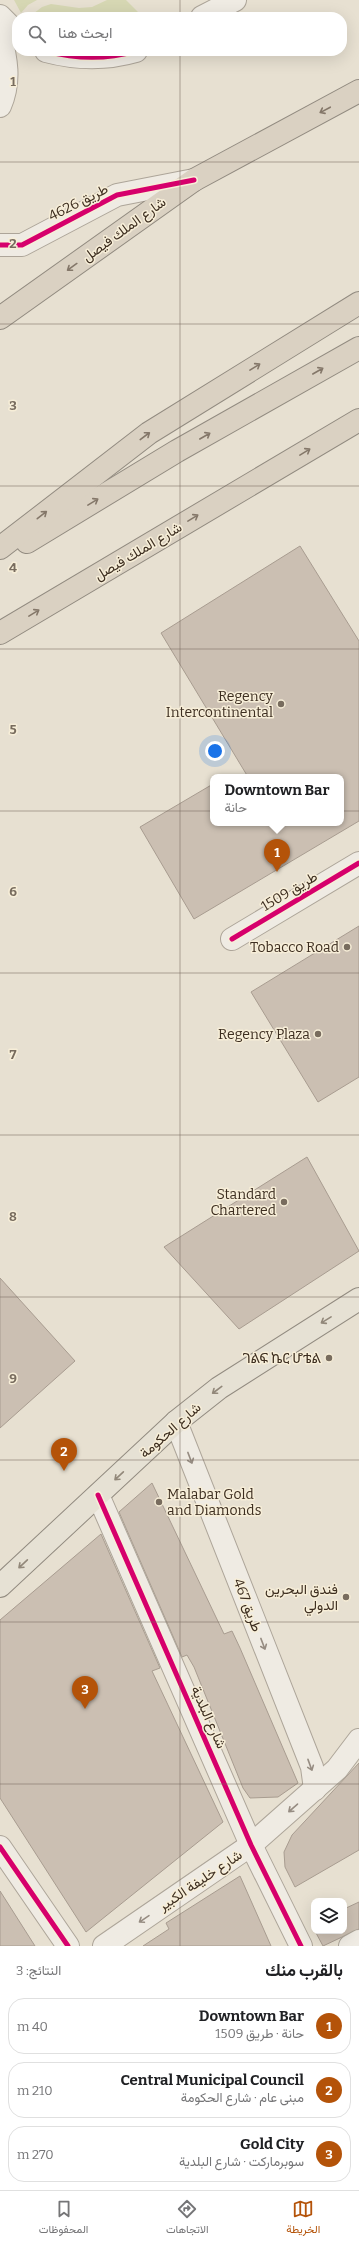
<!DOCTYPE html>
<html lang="ar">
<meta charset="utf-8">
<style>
body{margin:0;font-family:Bitter,Vazirmatn,"Noto Sans Ethiopic",serif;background:#f6f6f6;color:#202124;direction:rtl}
.controls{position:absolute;right:12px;bottom:12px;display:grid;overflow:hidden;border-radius:8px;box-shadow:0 4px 16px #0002}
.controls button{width:36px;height:36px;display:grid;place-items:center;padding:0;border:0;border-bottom:1px solid #e0e0e0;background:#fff;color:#202124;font:20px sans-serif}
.you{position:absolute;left:215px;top:751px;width:14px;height:14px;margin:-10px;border:3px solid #fff;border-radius:50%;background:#1a73e8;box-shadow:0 0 0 6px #1a73e833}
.badge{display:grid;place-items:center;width:26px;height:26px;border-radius:50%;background:#b45309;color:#fff;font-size:13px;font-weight:700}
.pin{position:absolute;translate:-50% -33px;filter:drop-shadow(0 1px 2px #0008)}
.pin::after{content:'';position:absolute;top:21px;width:14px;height:12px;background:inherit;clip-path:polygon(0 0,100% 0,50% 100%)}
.popup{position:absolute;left:210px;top:774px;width:134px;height:52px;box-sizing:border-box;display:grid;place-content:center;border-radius:8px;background:#fff;filter:drop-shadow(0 1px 3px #0005);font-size:13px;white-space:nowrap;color:#757577}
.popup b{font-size:15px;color:#202124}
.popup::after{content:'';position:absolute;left:50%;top:100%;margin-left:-8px;border:8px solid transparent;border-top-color:#fff}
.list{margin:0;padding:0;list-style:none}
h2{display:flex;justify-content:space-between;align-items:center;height:52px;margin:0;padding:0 16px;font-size:17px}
h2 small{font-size:13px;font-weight:400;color:#757577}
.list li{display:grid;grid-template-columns:26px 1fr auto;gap:12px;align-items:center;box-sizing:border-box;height:56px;margin:0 8px 8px;padding:0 8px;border:1px solid #e0e0e0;border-radius:16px}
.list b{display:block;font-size:15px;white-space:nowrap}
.list p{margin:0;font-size:13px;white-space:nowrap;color:#757577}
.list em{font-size:13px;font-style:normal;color:#757577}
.icon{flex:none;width:22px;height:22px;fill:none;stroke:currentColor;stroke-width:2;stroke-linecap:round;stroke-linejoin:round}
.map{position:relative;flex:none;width:359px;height:1946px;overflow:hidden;direction:ltr}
.search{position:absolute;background:#fff;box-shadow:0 4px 16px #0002;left:12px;right:12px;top:12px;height:44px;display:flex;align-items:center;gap:10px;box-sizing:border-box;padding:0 14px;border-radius:16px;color:#757577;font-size:15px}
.sheet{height:244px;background:#fff}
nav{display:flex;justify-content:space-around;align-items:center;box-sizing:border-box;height:56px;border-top:1px solid #e0e0e0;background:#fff;font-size:11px;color:#757577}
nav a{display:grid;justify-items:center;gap:2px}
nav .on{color:#b45309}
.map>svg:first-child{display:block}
</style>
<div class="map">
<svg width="359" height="1946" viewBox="0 0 359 1946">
<rect width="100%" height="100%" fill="#e7e0d1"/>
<g fill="#d6d7b3">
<polygon points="14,0 37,0 28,5 21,13"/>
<polygon points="107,0 126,0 143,17 29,17 42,7 51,4 79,8 92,7"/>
</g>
<g fill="#cbbfb2" stroke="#a89c90">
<polygon points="300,546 359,641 359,821 194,919 140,827 213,784 213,823 341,823 341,777 248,777 161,633"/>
<polygon points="359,926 359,1077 318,1102 251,992"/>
<polygon points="307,1157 359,1251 239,1329 164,1247"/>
<polygon points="0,1278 75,1361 0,1428"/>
<polygon points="152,1483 224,1634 232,1631 240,1648 298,1783 278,1797 250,1798 243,1788 194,1667 187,1655 182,1657 119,1512"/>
<polygon points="101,1534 160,1668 152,1671 223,1822 86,1932 0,1798 0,1620"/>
<polygon points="359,1763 359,1850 295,1887 285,1867 284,1852 292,1835"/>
<polygon points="240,1876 271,1946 143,1946 169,1929 166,1923"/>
<polygon points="0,1891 35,1946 0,1946"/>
<polygon points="359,1902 359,1929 323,1946 315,1931 344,1931 344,1909"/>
</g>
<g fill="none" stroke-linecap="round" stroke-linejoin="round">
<g stroke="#ada599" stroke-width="24">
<g id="minor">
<polyline points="0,16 17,33"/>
<polyline points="202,17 235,0"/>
<path d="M0,33C6,58 11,81 0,106"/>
<path d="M46,51C76,59 105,60 136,51"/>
<polyline points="0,245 22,245 117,195 194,180"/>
<polyline points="232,939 359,863"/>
<polyline points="176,1422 312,1767 315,1789"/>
<polyline points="98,1495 251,1845 301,1946"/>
<polyline points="0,1847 68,1946"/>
<polyline points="104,1946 251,1845 337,1769 359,1740"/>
<polyline points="350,1946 359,1941"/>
</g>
</g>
<g stroke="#928b80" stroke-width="24">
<polyline id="major" points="0,1586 176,1422 219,1388 359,1299"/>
</g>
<g stroke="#928b80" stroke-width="24">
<g id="highway">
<polyline points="0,318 194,180 359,91"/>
<polyline points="27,542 177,451 359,348"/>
<polyline points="0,548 149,433 359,303"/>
<polyline points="0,633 359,420"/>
</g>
</g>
<use href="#minor" stroke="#efebe3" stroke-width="22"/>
<use href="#major" stroke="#e6e1d4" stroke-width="22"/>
<use href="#highway" stroke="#dad1c2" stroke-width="22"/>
<g stroke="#f7eed8" stroke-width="8">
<g id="cycleway">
<path d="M46,51C76,59 105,60 136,51"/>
<polyline points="0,245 22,245 117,195 194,180"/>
<polyline points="232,939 359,863"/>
<polyline points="98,1495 251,1845 301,1946"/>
<polyline points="0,1847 68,1946"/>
</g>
</g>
<use href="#cycleway" stroke="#d6006c" stroke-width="5"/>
</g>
<defs><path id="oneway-shaft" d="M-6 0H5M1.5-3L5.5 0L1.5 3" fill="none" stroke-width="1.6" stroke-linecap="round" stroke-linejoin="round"/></defs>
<g stroke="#847769">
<use href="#oneway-shaft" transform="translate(325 110) rotate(152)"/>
<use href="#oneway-shaft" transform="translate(72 267) rotate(144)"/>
<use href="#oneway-shaft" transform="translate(255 367) rotate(-32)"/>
<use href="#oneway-shaft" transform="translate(318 371) rotate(-30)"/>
<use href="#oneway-shaft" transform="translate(145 436) rotate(-37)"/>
<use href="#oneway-shaft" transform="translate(205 436) rotate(-30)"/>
<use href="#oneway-shaft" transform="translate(305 452) rotate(-31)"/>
<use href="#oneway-shaft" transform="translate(93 502) rotate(-31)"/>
<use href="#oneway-shaft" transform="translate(42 515) rotate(-38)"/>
<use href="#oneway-shaft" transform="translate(193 518) rotate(-31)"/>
<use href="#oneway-shaft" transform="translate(34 613) rotate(-31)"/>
</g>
<g stroke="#92887a">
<use href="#oneway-shaft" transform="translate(326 1320) rotate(148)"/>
<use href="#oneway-shaft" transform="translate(217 1390) rotate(143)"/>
<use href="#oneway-shaft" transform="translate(119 1476) rotate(137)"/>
<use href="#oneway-shaft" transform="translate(23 1564) rotate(137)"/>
</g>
<g stroke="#968c82">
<use href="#oneway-shaft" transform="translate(190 1458) rotate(69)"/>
<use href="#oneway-shaft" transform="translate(263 1644) rotate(69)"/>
<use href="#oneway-shaft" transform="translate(310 1765) rotate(70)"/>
<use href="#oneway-shaft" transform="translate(293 1808) rotate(139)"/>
<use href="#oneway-shaft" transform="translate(144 1919) rotate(146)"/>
</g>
<path fill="none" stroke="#786c5e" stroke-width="1" stroke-opacity="0.55" d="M180,0V17M180,51V1946M0,162H359M0,324H359M0,486H359M0,649H359M0,811H359M0,973H359M0,1135H359M0,1297H359M0,1460H359M0,1622H359M0,1784H359"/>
<g fill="#786c5e" stroke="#f7eed8" stroke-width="1.5">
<circle cx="281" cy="704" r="4"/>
<circle cx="347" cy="947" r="4"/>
<circle cx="318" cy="1034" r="4"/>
<circle cx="284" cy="1202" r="4"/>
<circle cx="329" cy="1358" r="4"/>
<circle cx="159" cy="1502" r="4"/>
<circle cx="346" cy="1597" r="4"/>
</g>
<g text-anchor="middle" stroke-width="3" stroke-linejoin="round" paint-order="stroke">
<g font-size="14" fill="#3d2e20" stroke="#f7eed8">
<text transform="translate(78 202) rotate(-27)" y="5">طريق 4626</text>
<text transform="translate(124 229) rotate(-36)" y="5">شارع الملك فيصل</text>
<text transform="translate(138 551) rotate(-31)" y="5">شارع الملك فيصل</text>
<text transform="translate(289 891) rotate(-31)" y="5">طريق 1509</text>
<text transform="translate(170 1430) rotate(-41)" y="5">شارع الحكومة</text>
<text transform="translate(248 1605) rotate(69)" y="5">طريق 467</text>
<text transform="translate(209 1717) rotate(66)" y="5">شارع البلدية</text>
<text transform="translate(200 1880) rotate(-34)" y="5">شارع خليفة الكبير</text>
</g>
<g font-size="14" fill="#3d2e20" stroke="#f7eed8" text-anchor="end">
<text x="273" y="701">Regency<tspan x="273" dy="16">Intercontinental</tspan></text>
<text x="339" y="952">Tobacco Road</text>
<text x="310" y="1039">Regency Plaza</text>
<text x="276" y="1199">Standard<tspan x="276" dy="16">Chartered</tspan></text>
<text x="321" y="1363">ገልፍ ኬር ሆቴል</text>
<text x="167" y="1499" text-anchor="start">Malabar Gold<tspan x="167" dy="16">and Diamonds</tspan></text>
<text x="338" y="1594">فندق البحرين<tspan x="338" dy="16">الدولي</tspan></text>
</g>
</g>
<g font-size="13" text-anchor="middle" font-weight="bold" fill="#786c5e" stroke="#f7eed8" stroke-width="3" stroke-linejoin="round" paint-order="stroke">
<text x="13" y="86">1</text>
<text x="13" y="248">2</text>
<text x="13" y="410">3</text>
<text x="13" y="572">4</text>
<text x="13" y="734">5</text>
<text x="13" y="896">6</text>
<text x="13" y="1059">7</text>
<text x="13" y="1221">8</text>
<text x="13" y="1383">9</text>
</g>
</svg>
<div class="controls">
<button><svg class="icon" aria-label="layers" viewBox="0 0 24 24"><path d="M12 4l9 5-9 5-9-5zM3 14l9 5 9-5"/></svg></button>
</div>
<div class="you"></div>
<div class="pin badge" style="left:277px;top:872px">1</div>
<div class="popup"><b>Downtown Bar</b>حانة</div>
<div class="pin badge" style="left:64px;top:1471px">2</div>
<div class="pin badge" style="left:85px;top:1709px">3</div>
<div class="search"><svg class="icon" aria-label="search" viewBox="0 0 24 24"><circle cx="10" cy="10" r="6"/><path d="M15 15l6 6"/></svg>ابحث هنا</div>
</div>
<section class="sheet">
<h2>بالقرب منك<small>النتائج: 3</small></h2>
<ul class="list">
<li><span class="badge">1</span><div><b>Downtown Bar</b><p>حانة · طريق 1509</p></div><em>40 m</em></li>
<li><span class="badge">2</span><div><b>Central Municipal Council</b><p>مبنى عام · شارع الحكومة</p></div><em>210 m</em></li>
<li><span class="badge">3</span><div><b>Gold City</b><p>سوبرماركت · شارع البلدية</p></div><em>270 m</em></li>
</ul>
</section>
<nav>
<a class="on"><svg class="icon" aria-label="map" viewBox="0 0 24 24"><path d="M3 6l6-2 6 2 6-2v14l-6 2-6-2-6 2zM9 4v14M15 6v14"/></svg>الخريطة</a>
<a><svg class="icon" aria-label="directions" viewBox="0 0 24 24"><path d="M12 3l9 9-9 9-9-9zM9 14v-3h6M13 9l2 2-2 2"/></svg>الاتجاهات</a>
<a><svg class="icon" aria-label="saved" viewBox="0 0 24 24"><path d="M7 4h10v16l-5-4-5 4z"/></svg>المحفوظات</a>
</nav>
